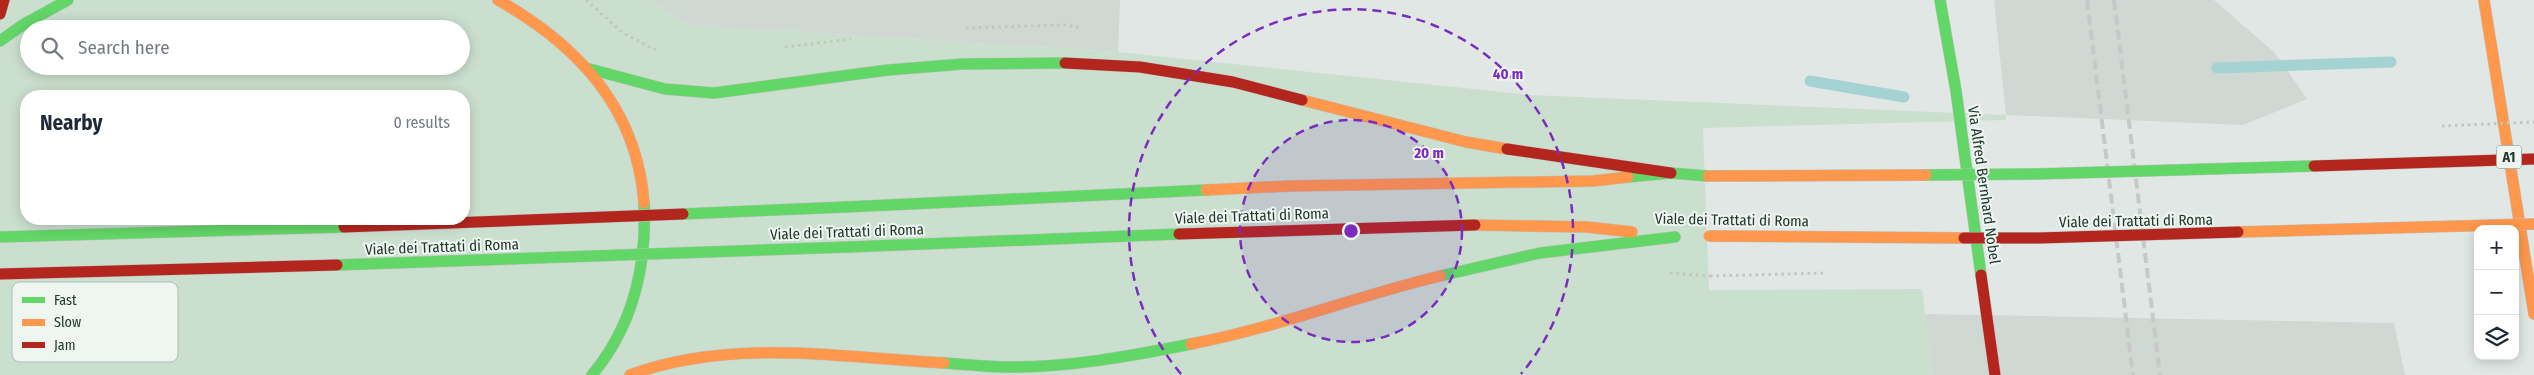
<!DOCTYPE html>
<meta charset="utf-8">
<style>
body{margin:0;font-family:"Fira Sans Condensed",sans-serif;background:#f2f2f3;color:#1f2937}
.controls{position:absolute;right:15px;bottom:15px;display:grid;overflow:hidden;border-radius:10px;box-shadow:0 2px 12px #0003}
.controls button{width:45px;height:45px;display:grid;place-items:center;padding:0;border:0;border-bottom:1px solid #e0e1e3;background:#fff;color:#1f2937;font:25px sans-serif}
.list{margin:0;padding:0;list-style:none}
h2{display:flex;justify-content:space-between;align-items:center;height:65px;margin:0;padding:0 20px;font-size:21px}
h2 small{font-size:16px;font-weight:400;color:#747a83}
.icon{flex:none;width:28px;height:28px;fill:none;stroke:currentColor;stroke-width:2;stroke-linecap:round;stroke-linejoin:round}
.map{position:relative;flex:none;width:2534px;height:375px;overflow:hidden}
.search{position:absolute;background:#fff;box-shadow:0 2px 12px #0003;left:20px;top:20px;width:450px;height:55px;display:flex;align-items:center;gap:12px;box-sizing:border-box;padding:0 18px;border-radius:28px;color:#747a83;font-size:19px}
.panel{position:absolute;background:#fff;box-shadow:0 2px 12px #0003;left:20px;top:90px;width:450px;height:135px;border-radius:20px}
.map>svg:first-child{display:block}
</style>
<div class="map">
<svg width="2534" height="375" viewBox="0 0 2534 375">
<rect width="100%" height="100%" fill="#e1e7e4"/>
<g fill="#cfd8d3">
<polygon points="650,0 1120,0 1118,52 689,25"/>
<polygon points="1994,0 2214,0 2276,54 2307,99 2243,125 2006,115"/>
<polygon points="1924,314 2394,323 2405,375 1933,375"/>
</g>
<path fill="#cbdfcf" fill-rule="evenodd" d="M0,0H650L689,25L1118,52L1531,95L2006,115V120L1703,128L1709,290L1922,289L1933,375H0ZM29,29H461V66H29ZM26,96H464V219H26Z"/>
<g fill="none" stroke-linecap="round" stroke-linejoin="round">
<g stroke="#a5d2d2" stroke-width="11">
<polyline points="2217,68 2391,62"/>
<polyline points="1810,81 1904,97"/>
</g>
<g stroke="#bec4c1" stroke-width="12">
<g id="fast">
<polyline points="1940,0 1956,91 1981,275"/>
<polyline points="0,41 24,24 68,0"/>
<polyline points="586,68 665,89 714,93 888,70 963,64 1065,63"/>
<polyline points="1628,177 1671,173 1708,176"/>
<polyline points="846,207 1206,190"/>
<polyline points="849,247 1179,234"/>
<polyline points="1440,276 1540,253 1675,237"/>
<path d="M944,363C964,364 985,367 1005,367C1067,368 1131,356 1191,344"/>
<path d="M592,375C633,326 647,266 644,203"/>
</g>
</g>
<g stroke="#bec4c1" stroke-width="12">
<g id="slow">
<path d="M498,0C578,45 637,108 644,203"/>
<polyline points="2484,0 2534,314"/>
<polyline points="1302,100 1466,142 1507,149"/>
<polyline points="1206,190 1290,186 1593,181 1628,177"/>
<polyline points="1475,225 1587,227 1632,232"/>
<path d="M1191,344C1276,328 1356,296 1440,276"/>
<path d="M630,375C730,338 839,357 944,363"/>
</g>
</g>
<g stroke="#bec4c1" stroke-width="12">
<g id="jam">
<polyline points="0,14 4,0"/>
<polyline points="1065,63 1140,67 1233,82 1302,100"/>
<polyline points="1507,149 1671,173"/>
<polyline points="1179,234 1475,225"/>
<polyline points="1981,275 1995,375"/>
</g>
</g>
<g stroke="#bfc7c4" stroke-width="3" stroke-dasharray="2.5 4" stroke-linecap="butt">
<polyline points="586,0 623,33 656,50"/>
<polyline points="966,28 1066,25 1082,28"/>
<polyline points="785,47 851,39"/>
<polyline points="1670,273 1710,276"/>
</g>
<use href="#fast" stroke="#63d668" stroke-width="11"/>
<use href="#slow" stroke="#ff974d" stroke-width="11"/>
<use href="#jam" stroke="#b3261e" stroke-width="11"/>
<g stroke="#c6c9c8" stroke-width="4" stroke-dasharray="10 5" stroke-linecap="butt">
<polyline points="2087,0 2133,375"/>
<polyline points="2114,0 2160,375"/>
</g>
<g stroke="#bcc3c0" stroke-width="12" stroke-linecap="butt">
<g id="fast-bridge">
<polyline points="1926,175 2037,174 2314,166"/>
<polyline points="683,214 846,207"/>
<polyline points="0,237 344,227"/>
<polyline points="337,265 849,247"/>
</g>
</g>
<g stroke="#bcc3c0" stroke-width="12" stroke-linecap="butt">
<g id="slow-bridge">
<polyline points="1708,176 1926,175"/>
<polyline points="2238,232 2534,224"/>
<polyline points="1709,236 1964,238"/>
</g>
</g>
<g stroke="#bcc3c0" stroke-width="12" stroke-linecap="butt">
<g id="jam-bridge">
<polyline points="2314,166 2534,159"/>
<polyline points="344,227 683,214"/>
<polyline points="1964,238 2039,238 2238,232"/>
<polyline points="0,274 337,265"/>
</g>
</g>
<g stroke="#bfc7c4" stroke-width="3" stroke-dasharray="2.5 4" stroke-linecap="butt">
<polyline points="2442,126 2534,122"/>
<polyline points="1710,276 1827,273"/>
</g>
<use href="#fast-bridge" stroke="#63d668" stroke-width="11"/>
<use href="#slow-bridge" stroke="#ff974d" stroke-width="11"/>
<use href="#jam-bridge" stroke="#b3261e" stroke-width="11"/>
</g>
<circle cx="1351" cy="231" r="111" fill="#7b2cbf" fill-opacity=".12"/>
<g fill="none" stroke="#7b2cbf" stroke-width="2.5" stroke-dasharray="9 6">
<circle cx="1351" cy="231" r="111"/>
<path d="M1181 374A222 222 0 1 1 1521 374"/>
</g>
<g text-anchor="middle" stroke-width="4" stroke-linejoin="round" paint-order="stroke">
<rect fill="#eff6f2" stroke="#5f716a" stroke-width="1" x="2496.5" y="145.5" width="25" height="23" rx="4"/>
<g font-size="14" font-weight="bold" fill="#21382f">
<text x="2509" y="162">A1</text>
</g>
<g font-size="15" fill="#21382f" stroke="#eff6f2">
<text transform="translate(1984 185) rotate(82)" y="5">Via Alfred Bernhard Nobel</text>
<text transform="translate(1252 216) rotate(-2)" y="5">Viale dei Trattati di Roma</text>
<text transform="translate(1732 220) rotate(1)" y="5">Viale dei Trattati di Roma</text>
<text transform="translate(2136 221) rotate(-1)" y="5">Viale dei Trattati di Roma</text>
<text transform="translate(847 232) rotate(-2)" y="5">Viale dei Trattati di Roma</text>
<text transform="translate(442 247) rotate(-2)" y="5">Viale dei Trattati di Roma</text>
</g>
</g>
<rect x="12" y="282" width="166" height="80" rx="8" fill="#eff6f2" stroke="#b1bdb8" stroke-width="1"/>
<rect x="22" y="297" width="23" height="6" fill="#63d668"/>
<rect x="22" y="319" width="23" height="7" fill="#ff974d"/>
<rect x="22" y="342" width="23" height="6" fill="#b3261e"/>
<g font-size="14" fill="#21382f">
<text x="54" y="305">Fast</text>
<text x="54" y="327">Slow</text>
<text x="54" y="350">Jam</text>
</g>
<circle cx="1351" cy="231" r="8" fill="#7b2cbf" stroke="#eff6f2" stroke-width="2.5"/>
<g font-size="15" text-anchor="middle" font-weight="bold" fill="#7b2cbf" stroke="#eff6f2" stroke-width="4" stroke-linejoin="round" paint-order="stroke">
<text x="1508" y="79">40 m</text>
<text x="1429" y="158">20 m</text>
</g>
</svg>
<div class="controls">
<button>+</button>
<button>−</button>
<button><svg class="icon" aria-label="layers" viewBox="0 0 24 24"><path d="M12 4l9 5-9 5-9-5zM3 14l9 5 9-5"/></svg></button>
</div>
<div class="search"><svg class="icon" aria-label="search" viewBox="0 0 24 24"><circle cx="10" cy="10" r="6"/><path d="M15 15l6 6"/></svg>Search here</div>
<section class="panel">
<h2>Nearby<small>0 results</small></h2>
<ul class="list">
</ul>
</section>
</div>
